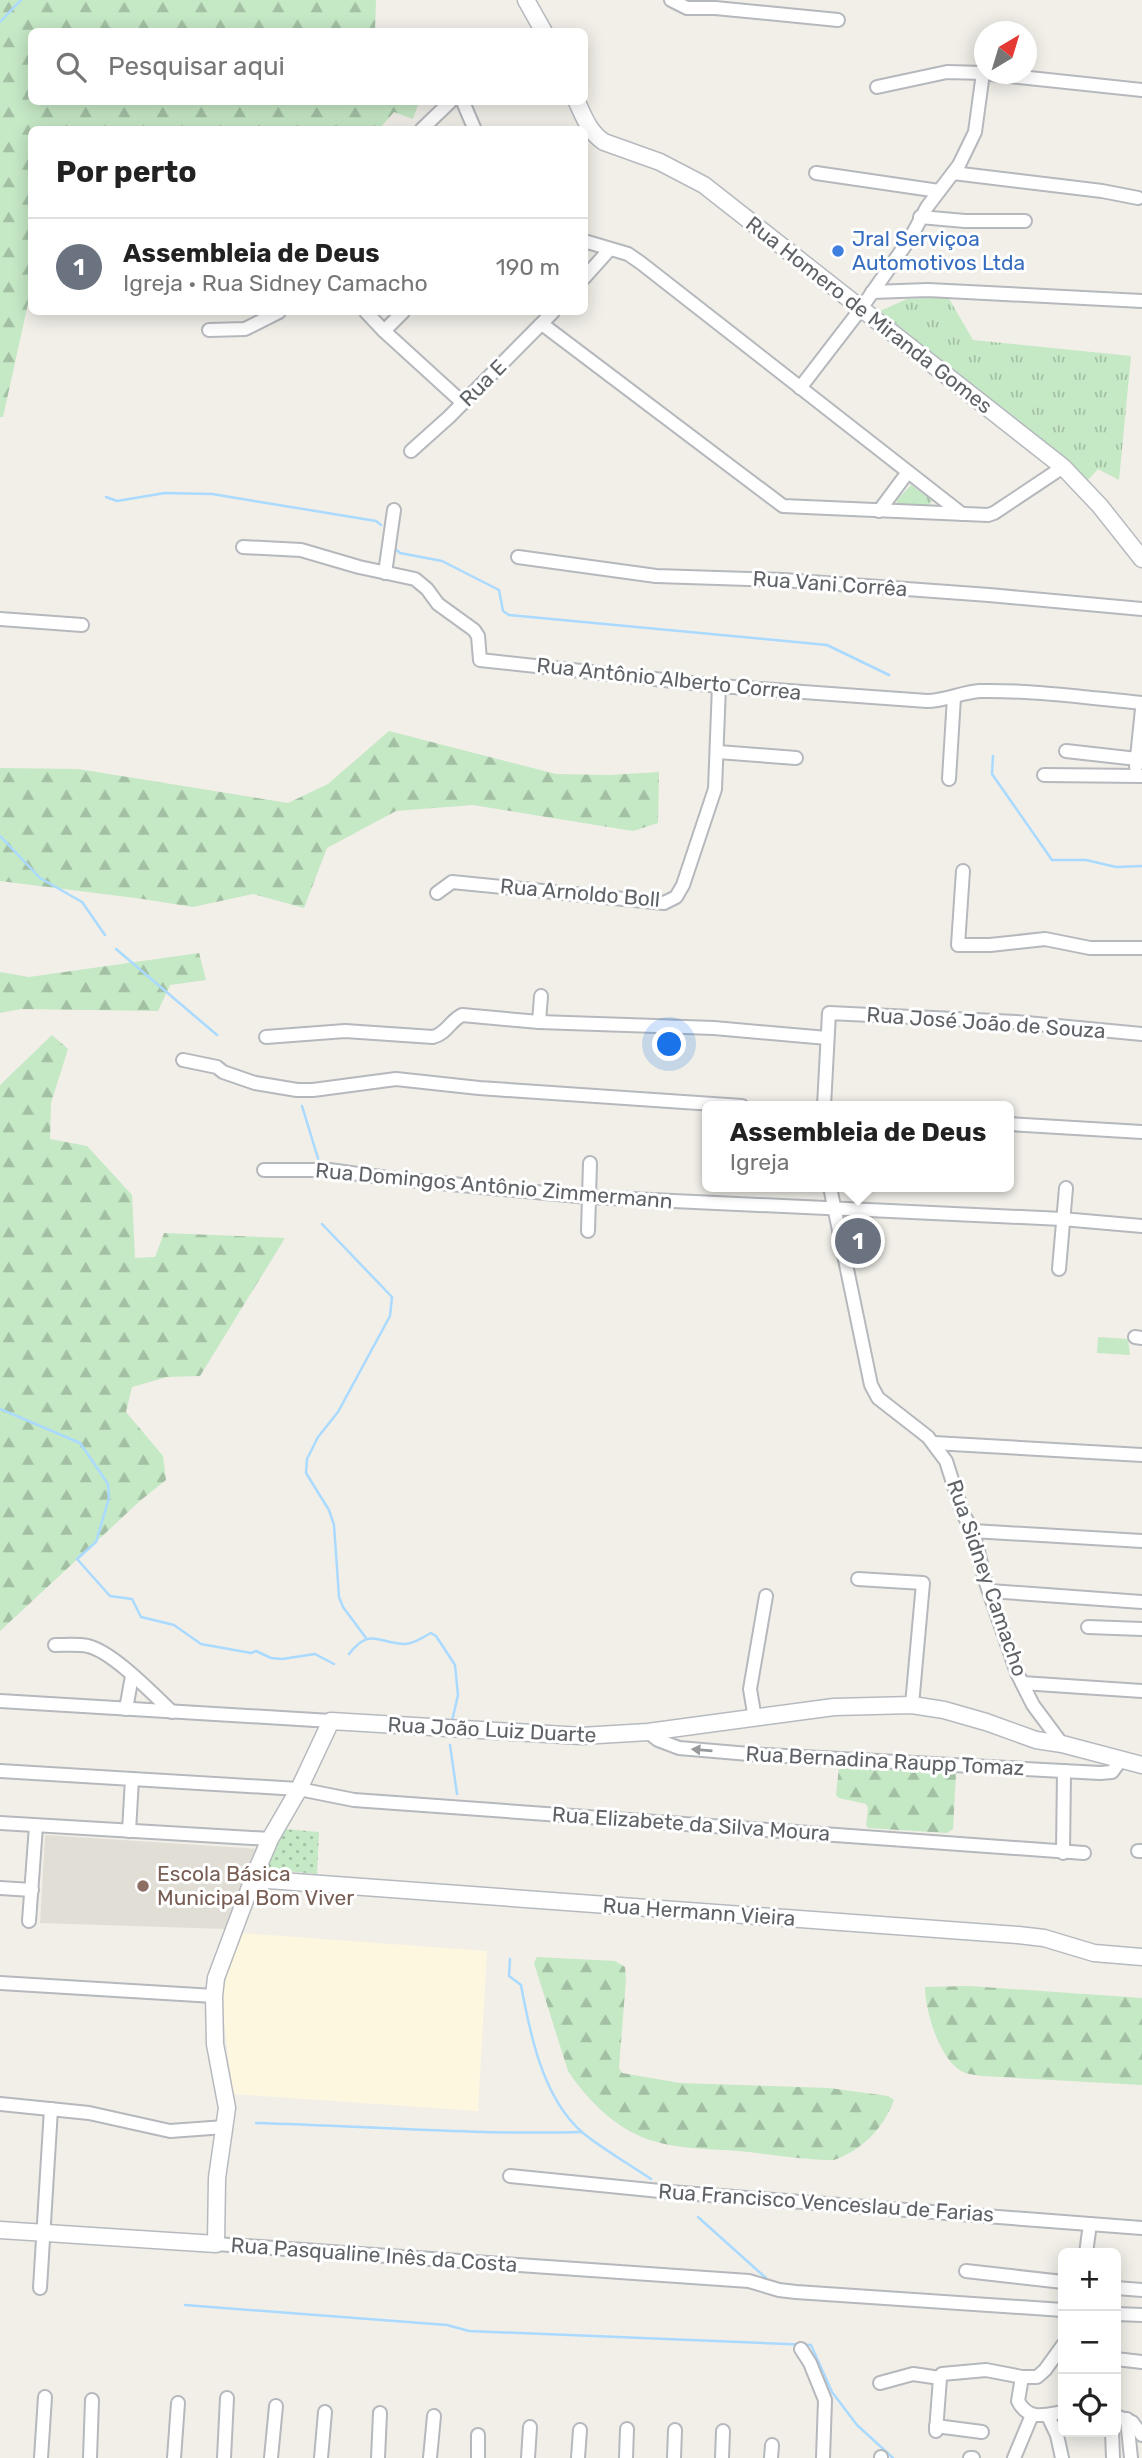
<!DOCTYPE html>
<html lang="pt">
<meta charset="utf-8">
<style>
body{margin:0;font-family:Rubik,sans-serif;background:#f6f6f6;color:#222}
.controls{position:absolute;right:21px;bottom:21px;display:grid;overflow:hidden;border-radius:10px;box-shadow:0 4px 18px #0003}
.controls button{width:63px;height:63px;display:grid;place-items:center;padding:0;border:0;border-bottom:2px solid #e0e0e0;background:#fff;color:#222;font:35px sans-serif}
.compass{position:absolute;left:974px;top:21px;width:63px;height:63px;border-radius:50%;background:#fff;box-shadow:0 4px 18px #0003;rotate:38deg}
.you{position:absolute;left:670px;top:1045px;width:24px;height:24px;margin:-18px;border:5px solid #fff;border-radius:50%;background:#1a73e8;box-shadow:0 0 0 10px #1a73e833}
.badge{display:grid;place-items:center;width:46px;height:46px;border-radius:50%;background:#7c3aed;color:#fff;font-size:23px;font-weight:700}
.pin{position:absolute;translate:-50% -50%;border:4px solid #fff;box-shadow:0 2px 7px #0006}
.popup{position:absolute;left:702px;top:1101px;width:312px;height:91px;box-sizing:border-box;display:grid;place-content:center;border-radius:10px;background:#fff;filter:drop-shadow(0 2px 5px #0005);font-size:23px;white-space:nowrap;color:#767676}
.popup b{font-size:26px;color:#222}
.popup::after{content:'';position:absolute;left:50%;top:100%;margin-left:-14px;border:14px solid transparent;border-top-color:#fff}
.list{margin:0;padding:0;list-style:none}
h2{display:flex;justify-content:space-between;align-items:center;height:91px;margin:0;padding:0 28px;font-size:30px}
h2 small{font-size:23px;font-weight:400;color:#767676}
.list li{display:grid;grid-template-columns:46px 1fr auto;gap:21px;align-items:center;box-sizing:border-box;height:98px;padding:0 28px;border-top:2px solid #e0e0e0}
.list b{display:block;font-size:26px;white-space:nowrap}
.list p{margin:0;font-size:23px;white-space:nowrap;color:#767676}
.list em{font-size:23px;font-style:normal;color:#767676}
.icon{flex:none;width:38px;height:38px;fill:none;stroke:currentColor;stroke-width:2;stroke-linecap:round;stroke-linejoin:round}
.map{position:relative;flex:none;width:1142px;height:2458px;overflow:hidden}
.search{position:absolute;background:#fff;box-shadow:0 4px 18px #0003;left:28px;top:28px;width:560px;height:77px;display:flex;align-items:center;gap:18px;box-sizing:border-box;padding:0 24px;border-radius:10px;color:#767676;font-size:26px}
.panel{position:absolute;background:#fff;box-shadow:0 4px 18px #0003;left:28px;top:126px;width:560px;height:189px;border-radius:10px}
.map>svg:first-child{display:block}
</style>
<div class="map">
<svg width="1142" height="2458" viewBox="0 0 1142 2458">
<defs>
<pattern id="grass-tufts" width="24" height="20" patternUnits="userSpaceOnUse" patternTransform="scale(1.75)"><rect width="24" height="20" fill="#c5e8c5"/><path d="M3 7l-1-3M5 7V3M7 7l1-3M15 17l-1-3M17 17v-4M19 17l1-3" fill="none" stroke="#a3c0a4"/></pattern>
<pattern id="forest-firs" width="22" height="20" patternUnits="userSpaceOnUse" patternTransform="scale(1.75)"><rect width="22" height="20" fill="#c5e8c5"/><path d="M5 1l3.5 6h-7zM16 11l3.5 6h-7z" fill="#a3c0a4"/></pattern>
<pattern id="park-dots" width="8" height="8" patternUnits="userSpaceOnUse" patternTransform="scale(1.75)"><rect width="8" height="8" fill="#c5e8c5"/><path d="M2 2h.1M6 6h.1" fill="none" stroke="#a3c0a4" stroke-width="1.8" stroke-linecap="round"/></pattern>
</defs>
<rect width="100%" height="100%" fill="#f1efe8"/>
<polygon fill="#fef7e0" points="242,1933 487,1951 478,2111 233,2094 222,2006 222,1989"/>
<polygon fill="#e1ded6" points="45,1835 261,1849 225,1929 40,1923"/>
<g fill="url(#grass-tufts)">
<polygon points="948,297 973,340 1131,356 1119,480 1098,469 1086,482 1068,462 880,311 907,299"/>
<polygon points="911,485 932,500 929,508 897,505 897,500"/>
</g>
<g fill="url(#forest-firs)">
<polygon points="0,0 376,0 375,31 32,32 32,102 419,102 413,119 394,112 379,129 32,130 31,290 3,417 0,417"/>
<polygon points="389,731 556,774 610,775 659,772 658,823 633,831 473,805 396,811 327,848 304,908 253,894 193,907 143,899 0,881 0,768 78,769 288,803 328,784"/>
<polygon points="199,953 206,980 170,985 158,1011 21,1009 0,1013 0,972 29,977"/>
<polygon points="52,1035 68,1049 51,1103 50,1139 87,1146 132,1195 135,1258 155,1257 164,1233 285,1238 200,1376 167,1377 132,1387 126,1412 163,1456 166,1480 141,1500 0,1631 0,1085"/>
<polygon points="844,1762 953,1768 956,1773 953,1829 947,1833 868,1828 866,1825 868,1808 866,1804 839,1798 836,1795 839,1767"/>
<path d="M537,1957L615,1961L625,1967L626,1979L619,2068L622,2073L680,2083L829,2088L888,2096L894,2100C883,2129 862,2150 834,2160C802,2160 770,2154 738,2151C710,2149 681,2149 653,2141C618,2131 587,2100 568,2071L534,1963Z"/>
<path d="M969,1986L1142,1998V2085L982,2076C976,2075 966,2074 961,2071C939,2058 925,2010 925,1987Z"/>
</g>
<polygon fill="url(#park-dots)" points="284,1829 319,1832 317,1874 267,1869"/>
<polygon fill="#c5e8c5" points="1098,1337 1128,1339 1130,1355 1097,1353"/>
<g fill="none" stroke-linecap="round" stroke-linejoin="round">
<g stroke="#aadaff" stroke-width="2.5">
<polyline points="0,22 21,0"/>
<polyline points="106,497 117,501 165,493 212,494 376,521 381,525"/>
<polyline points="394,548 400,553 442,561 499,590 503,611 509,615 827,645 889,675"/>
<polyline points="993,756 992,774 1052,860 1086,860 1116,867 1142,866"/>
<polyline points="0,836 40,878 82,902 105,935"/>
<polyline points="116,949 217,1035"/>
<polyline points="302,1106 320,1165"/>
<polyline points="322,1224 392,1297 390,1316 338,1412 318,1437 307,1459 306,1473 329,1510 334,1525 339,1597 343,1607 366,1638"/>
<polyline points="0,1409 80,1443 108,1484 109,1498 96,1542 77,1559 110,1596 132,1599 141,1617 174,1625 201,1644 251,1653 256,1651 271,1658 282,1659 315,1654 334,1664"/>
<path d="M349,1654C371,1626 378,1644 405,1644C414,1644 423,1637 431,1633L436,1636L455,1665L458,1695L452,1721"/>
<polyline points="450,1745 457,1794"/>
<path d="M510,1959L509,1976L521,1985C530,2034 543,2099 583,2133C604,2150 629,2164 651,2179"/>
<path d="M256,2123C365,2126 474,2135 582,2132"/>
<polyline points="698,2217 766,2278"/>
<polyline points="185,2305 447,2325 469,2331 811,2345 832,2392 857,2425 893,2458"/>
</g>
<g stroke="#b5b8bc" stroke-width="16">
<g id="street">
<polyline points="671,0 687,8 715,8 838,20"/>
<polyline points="991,74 1142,90"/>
<polyline points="877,87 947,72 984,73"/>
<polyline points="463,102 475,130"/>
<polyline points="421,130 450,102"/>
<polyline points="816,173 939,191"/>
<polyline points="953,173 1102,191 1138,198"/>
<polyline points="920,217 965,221 1025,221"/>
<polyline points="584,241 628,254 641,263 962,514"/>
<polyline points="584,278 610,249"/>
<polyline points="872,292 928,290 1142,301"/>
<polyline points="366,312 384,331 463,403"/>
<polyline points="542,324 783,506 988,515 994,513 1063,467"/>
<polyline points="209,330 245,329 279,312"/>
<polyline points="384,331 403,312"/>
<polyline points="800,388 860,310 911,237 927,207 959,165 975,132 983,73"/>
<polyline points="411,451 449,417 553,312"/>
<polyline points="879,511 908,472"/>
<path d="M243,547L301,550L359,567L415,579L427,589L438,604L474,630L478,636L480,660L719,686L927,701C945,701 962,692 980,691C1034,690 1089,698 1142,703"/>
<polyline points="518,557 656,576 783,580 989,595 1142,609"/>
<polyline points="385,573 394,510"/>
<polyline points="0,619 82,625"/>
<polyline points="1066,751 1137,759"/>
<polyline points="718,752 796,758"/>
<polyline points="1136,767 1142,709"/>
<polyline points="1044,775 1142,776"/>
<polyline points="949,779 954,697"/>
<polyline points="963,871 958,945 990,945 1045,939 1090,948 1142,948"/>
<polyline points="437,893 452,882 664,903 676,897 683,885 715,789 719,686"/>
<polyline points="539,1022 541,996"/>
<path d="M266,1037L345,1031L433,1037C446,1034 450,1021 462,1015L539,1022L714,1028L827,1038"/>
<polyline points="183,1060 217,1067 223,1072 255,1083 297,1090 313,1090 396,1079 479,1088 742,1106"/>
<polyline points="824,1106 829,1013 1016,1022 1142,1034"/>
<polyline points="1008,1124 1142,1132"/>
<polyline points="264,1170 329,1170 388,1178 588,1197 1062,1219 1142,1226"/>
<polyline points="830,1187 871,1385 878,1398 928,1437 946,1461 963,1514 973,1531 985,1580 1017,1673 1033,1705 1062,1744"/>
<polyline points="588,1231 590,1163"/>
<polyline points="1059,1269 1066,1188"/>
<polyline points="1135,1337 1142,1338"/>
<polyline points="934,1443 1142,1455"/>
<polyline points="973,1531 1142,1541"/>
<polyline points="858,1579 923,1583 912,1705"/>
<polyline points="990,1591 1142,1602"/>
<polyline points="1088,1627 1142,1629"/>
<path d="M55,1645C66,1645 78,1644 88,1646C113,1652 153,1694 172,1712"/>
<polyline points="1022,1683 1142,1691"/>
<polyline points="0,1701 331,1721"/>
<polyline points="126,1709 132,1676"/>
<polyline points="755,1719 750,1689 766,1596"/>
<polyline points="648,1732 658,1740 679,1748 749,1754 1100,1773 1112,1772 1120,1761"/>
<polyline points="0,1771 299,1789 354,1800 1084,1853"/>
<polyline points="0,1823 270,1839"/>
<polyline points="129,1831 132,1779"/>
<polyline points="1138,1851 1142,1851"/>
<polyline points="1063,1853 1064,1771"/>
<polyline points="0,1888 32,1890"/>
<polyline points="29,1921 36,1826"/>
<polyline points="0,1983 214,1996"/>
<polyline points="0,2104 89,2113 170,2131 225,2127"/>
<polyline points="510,2176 670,2192 1142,2228"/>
<polyline points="216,2244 749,2281 779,2290 796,2292 1063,2310"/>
<polyline points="1086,2253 1090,2224"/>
<polyline points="966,2271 1063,2282"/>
<polyline points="40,2288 51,2109"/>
<polyline points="1116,2288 1142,2290"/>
<polyline points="1116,2314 1142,2315"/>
<polyline points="801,2349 810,2363 825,2400 823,2458"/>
<polyline points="1116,2359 1142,2362"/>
<path d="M1022,2377L1018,2401C1028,2421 1045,2415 1063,2412"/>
<polyline points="880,2383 913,2374 940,2378"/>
<polyline points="1048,2416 1057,2435 1062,2458"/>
<polyline points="1116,2416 1132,2422 1142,2435"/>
<polyline points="1127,2419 1131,2458"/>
<polyline points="936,2426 982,2432"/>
<polyline points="936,2431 940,2378 942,2374 986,2370 1022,2377 1037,2377 1045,2370 1063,2345"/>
<polyline points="1112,2432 1113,2458"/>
<polyline points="41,2458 45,2397"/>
<polyline points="90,2458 92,2400"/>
<polyline points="174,2458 178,2403"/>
<polyline points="224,2458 227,2398"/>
<polyline points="271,2458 276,2406"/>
<polyline points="321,2458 325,2412"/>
<polyline points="378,2458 380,2413"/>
<polyline points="430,2458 434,2416"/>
<polyline points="478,2458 478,2435"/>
<polyline points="528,2458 530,2427"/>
<polyline points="578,2458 580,2430"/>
<polyline points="626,2458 627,2429"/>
<polyline points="674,2458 675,2430"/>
<polyline points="722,2458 723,2431"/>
<polyline points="771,2458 772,2445"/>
<polyline points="881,2458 881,2457"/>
<polyline points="970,2458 973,2458"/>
<polyline points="1014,2458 1032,2415"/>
</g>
</g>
<g stroke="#b6babf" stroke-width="19">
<g id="secondary">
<polyline points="526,0 544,32"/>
<path d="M577,102C584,117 589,132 604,142L660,162L704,185L1063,467L1100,506L1142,559"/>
<polyline points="253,1879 1018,1935 1044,1938 1094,1953 1142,1957"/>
<polyline points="0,2230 216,2244 217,2178 227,2108 215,2044 214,1996 216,1978 253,1879 270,1839 299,1789 331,1721 581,1736 648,1732 834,1707 912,1705 944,1710 986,1722 1036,1740 1062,1744 1142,1765"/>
</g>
</g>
<use href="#street" stroke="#fff" stroke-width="12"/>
<use href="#secondary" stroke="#fff" stroke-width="16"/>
</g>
<defs><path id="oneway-solid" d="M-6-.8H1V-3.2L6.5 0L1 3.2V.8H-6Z" transform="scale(1.75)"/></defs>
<use fill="#979a9d" href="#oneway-solid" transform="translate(702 1750) rotate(-175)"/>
<circle fill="#3f7fe0" stroke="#fff" stroke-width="2.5" cx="838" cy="251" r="7"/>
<circle fill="#8d6e63" stroke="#fff" stroke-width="2.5" cx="143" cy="1886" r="7"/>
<g text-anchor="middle" stroke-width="6" stroke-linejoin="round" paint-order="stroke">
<g font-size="21" fill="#366cbe" stroke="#fff" text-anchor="start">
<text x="852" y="246">Jral Serviçoa<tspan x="852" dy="24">Automotivos Ltda</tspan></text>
</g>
<g font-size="21" fill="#5f6368" stroke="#fff">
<text transform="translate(869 315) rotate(38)" y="7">Rua Homero de Miranda Gomes</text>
<text transform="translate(483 383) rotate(-45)" y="7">Rua E</text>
<text transform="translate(830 584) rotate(4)" y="7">Rua Vani Corrêa</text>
<text transform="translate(669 679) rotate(6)" y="7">Rua Antônio Alberto Correa</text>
<text transform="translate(580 893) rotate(5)" y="7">Rua Arnoldo Boll</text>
<text transform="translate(986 1023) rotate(4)" y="7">Rua José João de Souza</text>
<text transform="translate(494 1186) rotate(5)" y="7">Rua Domingos Antônio Zimmermann</text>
<text transform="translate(987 1578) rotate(71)" y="7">Rua Sidney Camacho</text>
<text transform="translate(492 1730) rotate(3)" y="7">Rua João Luiz Duarte</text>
<text transform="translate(885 1761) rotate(3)" y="7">Rua Bernadina Raupp Tomaz</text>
<text transform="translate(691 1824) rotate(4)" y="7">Rua Elizabete da Silva Moura</text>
<text transform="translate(699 1912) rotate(4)" y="7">Rua Hermann Vieira</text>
<text transform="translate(826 2203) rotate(4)" y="7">Rua Francisco Venceslau de Farias</text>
<text transform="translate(374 2255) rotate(4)" y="7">Rua Pasqualine Inês da Costa</text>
</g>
<g font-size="21" fill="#785e54" stroke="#fff" text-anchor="start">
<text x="157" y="1881">Escola Básica<tspan x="157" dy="24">Municipal Bom Viver</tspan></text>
</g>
</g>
</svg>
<div class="controls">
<button>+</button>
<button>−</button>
<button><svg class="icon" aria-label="locate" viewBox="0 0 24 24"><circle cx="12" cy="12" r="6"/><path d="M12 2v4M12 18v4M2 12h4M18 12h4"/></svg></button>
</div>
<svg class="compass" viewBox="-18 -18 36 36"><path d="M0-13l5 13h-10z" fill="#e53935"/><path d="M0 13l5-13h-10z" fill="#767676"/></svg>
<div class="you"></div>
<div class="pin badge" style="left:858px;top:1241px;background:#6b7280">1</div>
<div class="popup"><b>Assembleia de Deus</b>Igreja</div>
<div class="search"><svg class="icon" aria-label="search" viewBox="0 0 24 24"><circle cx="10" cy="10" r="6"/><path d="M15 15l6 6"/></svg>Pesquisar aqui</div>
<section class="panel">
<h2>Por perto<small></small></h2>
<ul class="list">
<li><span class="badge" style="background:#6b7280">1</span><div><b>Assembleia de Deus</b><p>Igreja · Rua Sidney Camacho</p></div><em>190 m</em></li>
</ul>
</section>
</div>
